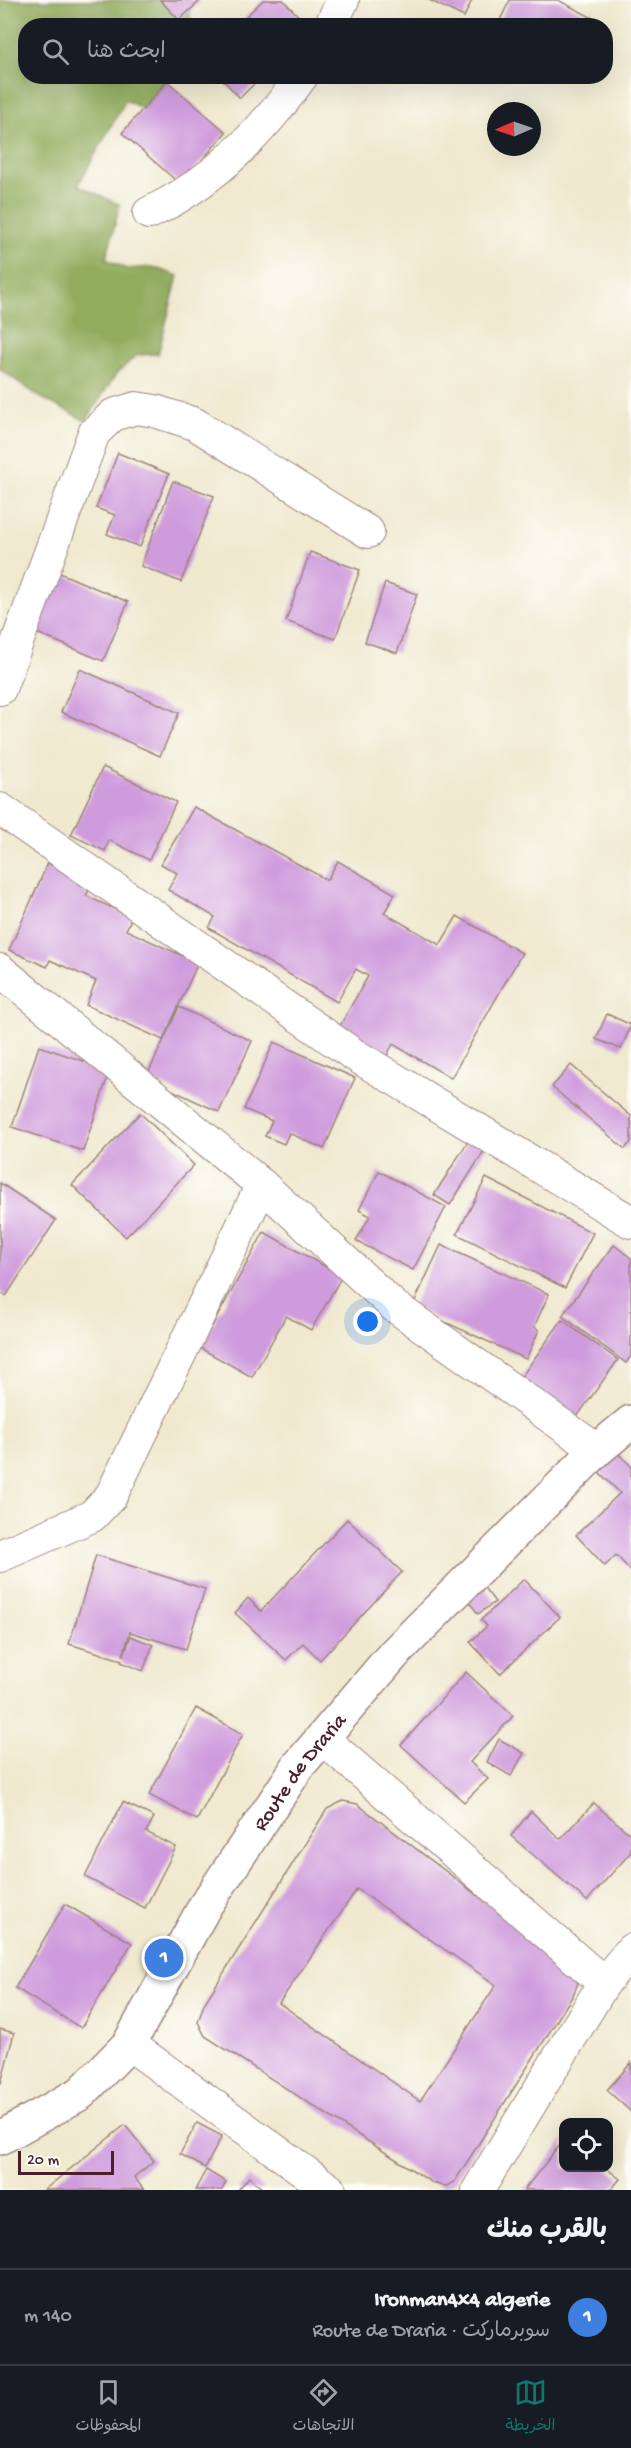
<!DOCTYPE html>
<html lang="ar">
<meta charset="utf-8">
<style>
body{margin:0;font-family:"Gochi Hand","Playpen Sans Arabic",sans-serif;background:#242831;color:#f1f3f6;direction:rtl}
.controls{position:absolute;right:18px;bottom:18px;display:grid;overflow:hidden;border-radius:12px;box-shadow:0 6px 24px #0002}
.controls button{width:54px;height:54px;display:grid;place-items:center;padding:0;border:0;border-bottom:2px solid #363941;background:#171b24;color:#f1f3f6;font:30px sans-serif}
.compass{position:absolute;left:487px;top:102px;width:54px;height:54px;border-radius:50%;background:#171b24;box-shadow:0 6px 24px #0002;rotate:268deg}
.scale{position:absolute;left:18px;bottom:15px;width:96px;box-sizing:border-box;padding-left:6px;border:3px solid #4a1f2b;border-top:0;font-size:16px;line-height:21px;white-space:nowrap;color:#4a1f2b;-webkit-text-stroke:4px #fdfcf7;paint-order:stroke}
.you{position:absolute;left:368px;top:1322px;width:21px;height:21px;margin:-15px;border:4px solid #fff;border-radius:50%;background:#1a73e8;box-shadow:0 0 0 9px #1a73e833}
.badge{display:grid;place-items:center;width:39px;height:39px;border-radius:50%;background:#0f766e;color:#fff;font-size:20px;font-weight:700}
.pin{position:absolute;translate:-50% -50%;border:3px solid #fff;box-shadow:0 2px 6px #0006}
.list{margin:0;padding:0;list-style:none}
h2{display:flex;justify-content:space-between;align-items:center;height:78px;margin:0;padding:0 24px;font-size:26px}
h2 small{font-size:20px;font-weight:400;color:#9ea1a6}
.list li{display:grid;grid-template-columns:39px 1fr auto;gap:18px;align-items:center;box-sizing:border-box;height:96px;padding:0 24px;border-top:2px solid #363941}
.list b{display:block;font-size:22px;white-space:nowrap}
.list p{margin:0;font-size:20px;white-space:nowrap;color:#9ea1a6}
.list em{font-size:20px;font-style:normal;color:#9ea1a6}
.icon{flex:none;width:33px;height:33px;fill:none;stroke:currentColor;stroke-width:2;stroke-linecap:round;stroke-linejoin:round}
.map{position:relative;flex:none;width:631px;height:2190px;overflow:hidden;direction:ltr}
.search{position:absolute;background:#171b24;box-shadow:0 6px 24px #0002;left:18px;right:18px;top:18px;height:66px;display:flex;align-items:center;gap:15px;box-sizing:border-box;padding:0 21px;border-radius:24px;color:#9ea1a6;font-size:22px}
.sheet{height:174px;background:#171b24}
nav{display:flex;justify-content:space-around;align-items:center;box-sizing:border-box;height:84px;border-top:2px solid #363941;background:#171b24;font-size:16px;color:#9ea1a6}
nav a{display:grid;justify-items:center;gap:3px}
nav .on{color:#0f766e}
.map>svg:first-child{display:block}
</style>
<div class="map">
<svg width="631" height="2190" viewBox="0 0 631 2190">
<rect width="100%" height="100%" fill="#fdfcf7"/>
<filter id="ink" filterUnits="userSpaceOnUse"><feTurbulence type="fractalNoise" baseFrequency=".0167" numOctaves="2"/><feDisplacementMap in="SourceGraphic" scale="12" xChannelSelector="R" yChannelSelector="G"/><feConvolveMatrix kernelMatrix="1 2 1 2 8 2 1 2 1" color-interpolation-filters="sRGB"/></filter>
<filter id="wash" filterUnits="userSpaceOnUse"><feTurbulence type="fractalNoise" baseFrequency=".008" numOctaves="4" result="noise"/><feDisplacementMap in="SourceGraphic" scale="24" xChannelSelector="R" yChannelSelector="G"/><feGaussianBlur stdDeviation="1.35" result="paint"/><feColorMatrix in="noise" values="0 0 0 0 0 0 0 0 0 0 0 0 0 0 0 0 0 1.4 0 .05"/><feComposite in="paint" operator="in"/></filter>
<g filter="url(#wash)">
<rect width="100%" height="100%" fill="#f0e9cf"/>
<polygon fill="#91ac5d" stroke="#6e6644" stroke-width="1.5" points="0,0 188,0 191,25 26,26 26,76 169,77 143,109 126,100 78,185 120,205 106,259 127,269 153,267 178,276 158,354 137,355 116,374 86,421 40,397 0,369"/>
<g id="blocks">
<g fill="#cf9bdd" fill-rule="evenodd">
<polygon points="160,0 201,0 179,20"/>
<polygon points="263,0 283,0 308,26 236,26"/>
<polygon points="429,0 472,0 464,17"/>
<polygon points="510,0 558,0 593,18 589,26 497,26"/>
<polygon points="219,76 262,76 240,98"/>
<polygon points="167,81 226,132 181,185 122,133"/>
<polygon points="118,453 169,474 140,547 107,534 115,515 96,508"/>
<polygon points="173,481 214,496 181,582 141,566"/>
<polygon points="310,552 360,570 335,639 286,621"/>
<polygon points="55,571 128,602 103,661 30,630"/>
<polygon points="385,583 417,594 397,653 365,642"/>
<polygon points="80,669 179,713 160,756 61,712"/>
<polygon points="103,767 176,802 149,860 109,840 105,851 71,835"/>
<polygon points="194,807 327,880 338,861 395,894 384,913 440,945 457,916 522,953 451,1078 393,1044 385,1059 337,1031 368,976 356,969 337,1002 209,928 215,917 168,890 177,873 161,864"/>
<polygon points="48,863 92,883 86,896 132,917 126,930 198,963 163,1040 86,1005 96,981 50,960 47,967 9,950"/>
<polygon points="179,1007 252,1041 219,1112 146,1078"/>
<polygon points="607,1014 631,1025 621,1049 596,1039"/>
<polygon points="274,1042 355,1078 324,1149 289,1133 284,1144 265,1136 272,1121 244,1109"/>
<polygon points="39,1046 110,1070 83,1151 12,1127"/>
<polygon points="571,1065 631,1116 631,1142 625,1149 552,1087"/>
<polygon points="140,1113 194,1165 126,1237 72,1185"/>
<polygon points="470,1138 486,1148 450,1205 434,1195"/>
<polygon points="379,1171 446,1207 413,1270 356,1241 370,1216 359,1210"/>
<polygon points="486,1178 593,1233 565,1288 457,1234"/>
<polygon points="0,1183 56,1220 6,1296 0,1293"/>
<polygon points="264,1232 342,1276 311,1330 286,1316 252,1377 200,1348"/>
<polygon points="441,1245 549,1294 534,1327 539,1330 526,1359 412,1307"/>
<polygon points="614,1245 631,1258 631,1356 626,1363 562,1316"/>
<polygon points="562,1320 618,1360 571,1425 516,1384"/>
<polygon points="615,1450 631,1466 631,1571 616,1555 605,1566 576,1535 620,1493 596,1469"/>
<polygon points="347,1519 402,1572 320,1660 303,1643 286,1660 235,1613 248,1598 261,1611"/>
<polygon points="96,1555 205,1589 186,1649 130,1632 123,1656 131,1636 153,1645 143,1671 121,1662 122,1660 69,1644"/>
<polygon points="524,1579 560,1617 500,1674 470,1642 487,1626 481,1620"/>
<polygon points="482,1585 495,1602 478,1614 466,1597"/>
<polygon points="466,1672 513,1716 470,1762 488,1779 464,1802 401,1745"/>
<polygon points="196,1708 243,1734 197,1820 149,1795"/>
<polygon points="499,1739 524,1753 511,1776 487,1762"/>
<path d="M343,1801L357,1804L573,1968L578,1983L573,1995L455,2181L445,2187L431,2182L205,2036L198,2022L204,2004L327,1809ZM357,1889L496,1985L420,2101L279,2003Z"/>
<polygon points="123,1802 154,1817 146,1832 176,1847 145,1908 85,1877"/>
<polygon points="594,1803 631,1835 631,1852 587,1901 511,1836 531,1811 560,1839"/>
<polygon points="65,1904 132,1943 81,2028 15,1988"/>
<polygon points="0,2029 14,2033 1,2083 0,2083"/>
<polygon points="631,2063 631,2112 607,2090"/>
<polygon points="197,2123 222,2136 205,2168 180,2154"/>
<polygon points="125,2125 154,2161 134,2177 144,2190 44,2190"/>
<polygon points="564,2140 564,2168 606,2168 620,2179 611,2190 524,2190"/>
<polygon points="206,2170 226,2182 222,2190 195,2190"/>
<polygon points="249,2177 264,2190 238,2190"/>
</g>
</g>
</g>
<g filter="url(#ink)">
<use href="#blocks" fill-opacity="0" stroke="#9d847d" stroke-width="1.5"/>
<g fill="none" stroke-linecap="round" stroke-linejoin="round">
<g stroke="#9d847d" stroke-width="34">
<g id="street">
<polyline points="330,26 343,0"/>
<path d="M149,213C212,183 262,133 302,76"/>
<polyline points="0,689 94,433 113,415 136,408 155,411 195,424 368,532"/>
<polyline points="0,809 353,1054 631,1222"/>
<polyline points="0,970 262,1185 394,1306 597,1450"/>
<polyline points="0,1556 92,1516 111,1496 262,1185"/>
<polyline points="322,1738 604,1983"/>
<polyline points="129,2044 330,2190"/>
<polyline points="478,2190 604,1983 631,1950"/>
</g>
</g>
<g stroke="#9d847d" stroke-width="36">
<g id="secondary">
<path id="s1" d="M0,2138L81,2093L129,2044L205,1906L299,1765L394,1654L597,1450L631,1422"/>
</g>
</g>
<use href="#street" stroke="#fff" stroke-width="32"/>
<use href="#secondary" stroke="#fff" stroke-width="33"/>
</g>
</g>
<g text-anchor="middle" stroke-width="4.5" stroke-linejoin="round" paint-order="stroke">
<g font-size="21" fill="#4a1f2b" stroke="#fdfcf7">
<text dy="7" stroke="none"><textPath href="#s1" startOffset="483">Route de Draria</textPath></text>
</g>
</g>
</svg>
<div class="controls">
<button><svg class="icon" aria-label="locate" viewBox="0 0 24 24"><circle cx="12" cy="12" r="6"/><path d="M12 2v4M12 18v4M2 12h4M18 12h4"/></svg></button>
</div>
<svg class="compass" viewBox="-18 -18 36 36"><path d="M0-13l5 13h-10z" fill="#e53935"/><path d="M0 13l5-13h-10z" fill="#9ea1a6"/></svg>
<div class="scale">20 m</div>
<div class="you"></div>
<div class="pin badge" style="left:164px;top:1958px;background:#3f7fe0">1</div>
<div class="search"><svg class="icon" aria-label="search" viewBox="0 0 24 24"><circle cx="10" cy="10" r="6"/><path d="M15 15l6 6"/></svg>ابحث هنا</div>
</div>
<section class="sheet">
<h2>بالقرب منك<small></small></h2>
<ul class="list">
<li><span class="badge" style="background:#3f7fe0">1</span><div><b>Ironman4x4 algerie</b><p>سوبرماركت · Route de Draria</p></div><em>140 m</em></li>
</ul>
</section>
<nav>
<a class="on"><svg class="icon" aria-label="map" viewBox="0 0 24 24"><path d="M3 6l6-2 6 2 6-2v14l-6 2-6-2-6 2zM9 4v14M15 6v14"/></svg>الخريطة</a>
<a><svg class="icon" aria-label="directions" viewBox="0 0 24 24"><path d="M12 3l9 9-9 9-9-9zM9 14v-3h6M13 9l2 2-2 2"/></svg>الاتجاهات</a>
<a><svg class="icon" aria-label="saved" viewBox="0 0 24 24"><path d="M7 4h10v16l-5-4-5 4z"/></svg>المحفوظات</a>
</nav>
